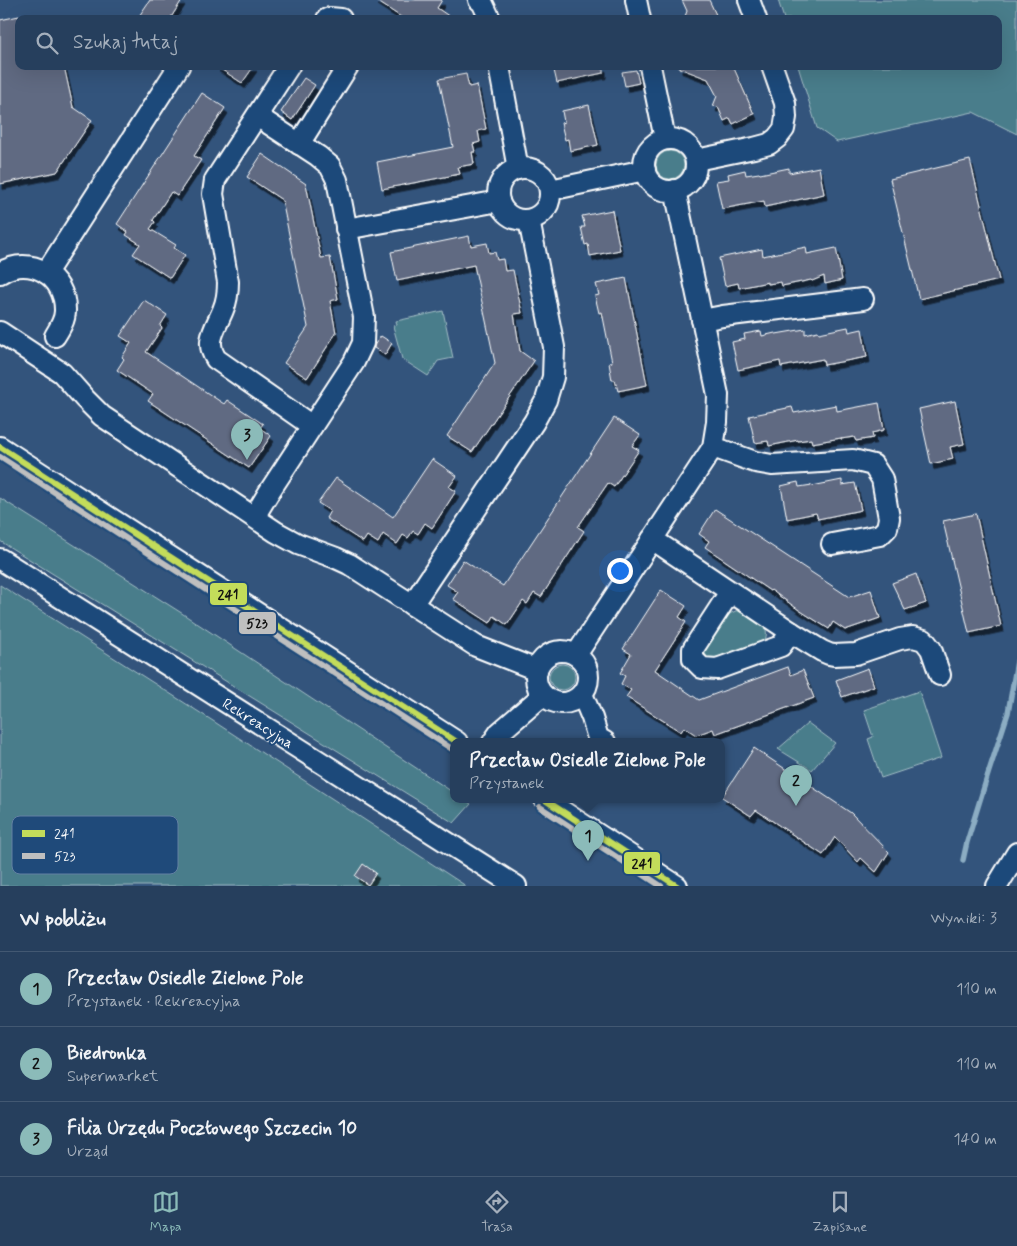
<!DOCTYPE html>
<html lang="pl">
<meta charset="utf-8">
<style>
body{margin:0;font-family:Mynerve,sans-serif;background:#2e4663;color:#f1f3f6}
.you{position:absolute;left:619px;top:570px;width:18px;height:18px;margin:-12px;border:4px solid #fff;border-radius:50%;background:#1a73e8;box-shadow:0 0 0 8px #1a73e833}
.badge{display:grid;place-items:center;width:32px;height:32px;border-radius:50%;background:#8bbbb9;color:#111;font-size:16px;font-weight:700}
.pin{position:absolute;translate:-50% -41px;filter:drop-shadow(0 1px 2px #0008)}
.pin::after{content:'';position:absolute;top:26px;width:18px;height:15px;background:inherit;clip-path:polygon(0 0,100% 0,50% 100%)}
.popup{position:absolute;left:450px;top:738px;width:275px;height:65px;box-sizing:border-box;display:grid;place-content:center;border-radius:10px;background:#263f5d;filter:drop-shadow(0 1px 4px #0005);font-size:16px;white-space:nowrap;color:#a4afbc}
.popup b{font-size:19px;color:#f1f3f6}
.popup::after{content:'';position:absolute;left:50%;top:100%;margin-left:-10px;border:10px solid transparent;border-top-color:#263f5d}
.list{margin:0;padding:0;list-style:none}
h2{display:flex;justify-content:space-between;align-items:center;height:65px;margin:0;padding:0 20px;font-size:21px}
h2 small{font-size:16px;font-weight:400;color:#a4afbc}
.list li{display:grid;grid-template-columns:32px 1fr auto;gap:15px;align-items:center;box-sizing:border-box;height:75px;padding:0 20px;border-top:1px solid #425872}
.list b{display:block;font-size:19px;white-space:nowrap}
.list p{margin:0;font-size:16px;white-space:nowrap;color:#a4afbc}
.list em{font-size:16px;font-style:normal;color:#a4afbc}
.icon{flex:none;width:28px;height:28px;fill:none;stroke:currentColor;stroke-width:2;stroke-linecap:round;stroke-linejoin:round}
.map{position:relative;flex:none;width:1017px;height:886px;overflow:hidden}
.search{position:absolute;background:#263f5d;box-shadow:0 5px 20px #0002;left:15px;right:15px;top:15px;height:55px;display:flex;align-items:center;gap:12px;box-sizing:border-box;padding:0 18px;border-radius:10px;color:#a4afbc;font-size:19px}
.sheet{height:290px;background:#263f5d}
nav{display:flex;justify-content:space-around;align-items:center;box-sizing:border-box;height:70px;border-top:1px solid #425872;background:#263f5d;font-size:14px;color:#a4afbc}
nav a{display:grid;justify-items:center;gap:2px}
nav .on{color:#8bbbb9}
.map>svg:first-child{display:block}
</style>
<div class="map">
<svg width="1017" height="886" viewBox="0 0 1017 886">
<defs>
<filter id="shadow"><feDropShadow dx="3" dy="5.5" stdDeviation="0" flood-color="#0009"/></filter>
</defs>
<rect width="100%" height="100%" fill="#33547c"/>
<filter id="ink" filterUnits="userSpaceOnUse"><feTurbulence type="fractalNoise" baseFrequency=".02" numOctaves="2"/><feDisplacementMap in="SourceGraphic" scale="10" xChannelSelector="R" yChannelSelector="G"/><feConvolveMatrix kernelMatrix="1 2 1 2 8 2 1 2 1" color-interpolation-filters="sRGB"/></filter>
<g filter="url(#ink)">
<g fill="#487d8b" stroke="#a4bec5">
<polygon points="778,0 1017,0 1017,134 973,112 837,142 817,128 798,66 998,66 998,19 784,19"/>
<circle cx="670" cy="165" r="14"/>
<polygon points="443,311 453,358 438,361 428,376 402,359 393,326 397,325 396,321"/>
<polygon points="0,498 180,612 454,793 454,800 465,800 471,804 454,823 0,541"/>
<polygon points="0,585 213,721 466,886 0,886"/>
<path d="M738,610C744,611 748,613 753,617C764,624 770,629 764,643L719,661L709,659L706,656L705,652L706,647L729,614Z"/>
<circle cx="562" cy="677" r="13"/>
<polygon points="919,691 941,758 881,778 868,739 873,737 864,710"/>
<polygon points="808,723 835,743 812,770 778,749"/>
</g>
<g fill="none" stroke-linecap="round" stroke-linejoin="round">
<polyline stroke="#8cadc3" stroke-width="5.5" points="963,860 967,842 989,771 1008,713 1017,661"/>
</g>
<g fill="#616a82" stroke="#fff" filter="url(#shadow)">
<polygon points="150,0 182,0 170,19 137,19"/>
<polygon points="375,0 442,0 437,8 453,19 404,19"/>
<polygon points="682,0 709,0 718,19 684,19 687,11"/>
<polygon points="19,16 19,66 64,66 73,107 92,120 57,172 0,184 0,20"/>
<polygon points="216,66 254,66 242,83"/>
<polygon points="553,66 603,66 603,73 557,83"/>
<polygon points="679,66 733,66 754,114 733,124 730,118 724,121 718,107 713,106 717,96 708,79 679,68"/>
<polygon points="636,70 639,83 625,86 622,72"/>
<polygon points="466,74 469,87 477,85 486,129 478,131 480,142 473,144 475,152 472,152 474,164 458,167 460,174 382,189 377,162 453,147 439,79"/>
<polygon points="304,78 315,85 292,120 281,112"/>
<polygon points="202,93 225,108 194,156 201,160 177,196 171,192 153,220 155,222 150,229 176,245 174,248 185,255 170,278 133,254 140,244 126,235 128,232 117,224"/>
<polygon points="589,105 598,145 570,151 568,139 565,140 561,123 564,122 562,111"/>
<polygon points="262,154 306,184 321,258 330,257 338,299 330,301 336,333 307,378 284,363 308,327 282,200 247,177"/>
<polygon points="970,160 999,280 919,299 890,179"/>
<polygon points="819,167 824,194 765,207 764,201 722,209 716,181 729,179 728,174 745,170 746,175 759,173 760,174 789,168 789,173"/>
<polygon points="612,210 620,250 590,256 588,244 585,245 581,227 585,227 582,216"/>
<polygon points="469,236 471,246 487,243 489,253 495,252 497,260 503,259 505,271 513,270 522,313 514,314 520,351 534,361 472,452 447,436 495,363 474,265 397,281 391,252"/>
<polygon points="806,247 807,254 836,248 842,280 825,284 824,276 812,281 811,280 782,286 781,282 768,284 768,282 739,288 738,283 725,286 719,258 762,249 763,256"/>
<polygon points="626,278 647,385 618,391 615,380 612,380 609,363 612,362 602,312 599,313 595,296 599,295 596,284"/>
<polygon points="144,300 167,315 160,326 162,328 146,352 224,404 227,400 263,424 260,428 271,436 249,468 148,401 153,394 117,370 124,359 122,357 131,343 120,336"/>
<polygon points="848,327 849,332 862,329 867,357 824,365 823,359 781,367 780,361 738,370 732,342 745,339 744,334 761,331 762,336 775,333 776,334 805,329 805,334 818,331 819,333"/>
<polygon points="381,336 392,343 385,355 374,348 375,344"/>
<polygon points="955,401 964,444 950,447 953,459 931,464 919,409"/>
<polygon points="879,403 884,430 872,433 873,438 856,441 854,437 841,439 841,438 812,443 811,439 798,441 798,440 769,446 768,441 755,443 749,416 792,407 794,413 836,405 837,411"/>
<polygon points="614,418 640,435 632,446 639,450 614,487 608,483 578,527 584,531 541,597 534,593 527,604 523,601 507,625 494,616 490,623 453,599 458,592 447,585 463,560 503,586"/>
<polygon points="432,459 457,476 449,487 456,491 432,528 425,523 418,534 413,531 408,538 403,535 397,544 383,534 378,543 367,536 363,542 326,518 330,511 318,503 336,478 393,517"/>
<polygon points="842,480 842,485 855,483 861,510 818,519 816,513 787,519 781,486 798,482 799,487 812,485 812,486"/>
<polygon points="715,509 849,597 871,590 880,618 845,630 833,622 829,629 799,610 771,590 770,591 705,547 709,541 699,534"/>
<polygon points="976,514 1001,626 969,633 943,521"/>
<polygon points="916,574 926,603 905,610 892,583"/>
<polygon points="661,590 686,606 679,617 686,622 655,670 699,700 788,667 791,675 803,670 814,698 715,734 713,729 696,735 684,727 681,732 626,697 631,690 621,684 625,676 620,673 631,654 623,649"/>
<polygon points="868,668 874,686 842,697 836,680"/>
<polygon points="754,748 851,813 889,852 876,872 861,858 858,862 835,837 823,855 756,810 751,816 722,797"/>
<polygon points="363,864 376,873 368,885 355,876"/>
</g>
<g fill="none" stroke-linecap="round" stroke-linejoin="round">
<g stroke="#fff" stroke-width="24">
<g id="minor">
<polyline points="479,0 482,2 490,19"/>
<polyline points="636,0 640,19"/>
<polyline points="749,0 756,19"/>
<polyline points="327,19 330,18 341,19"/>
<path d="M289,66L215,180L213,194L228,282C228,292 227,301 223,310C216,328 204,341 216,359L312,426"/>
<polyline points="499,66 518,169"/>
<polyline points="650,66 665,139"/>
<circle cx="670" cy="165" r="26"/>
<polyline points="299,144 348,66"/>
<polyline points="696,160 754,148 769,144 777,138 784,129 786,117 785,103 772,66"/>
<circle cx="524" cy="194" r="26"/>
<polyline points="550,190 645,170"/>
<polyline points="346,229 499,201"/>
<path d="M0,273C30,254 66,276 65,311C65,320 60,328 55,336"/>
<polyline points="46,273 179,66"/>
<polyline points="702,320 723,316 863,299"/>
<polyline points="0,332 62,373 85,399 102,416 276,532 298,544 336,558 349,564 476,646 537,670"/>
<polyline points="0,447 457,742"/>
<polyline points="713,447 755,462 772,465 853,460 873,465 882,479 889,518 887,528 880,535 832,544"/>
<polyline points="254,517 271,489 354,362 363,343 364,317 337,180 330,166 318,156 257,116"/>
<polyline points="652,539 791,632 822,651 829,654 834,655 856,654 900,639 913,637 924,640 931,649 940,675"/>
<polyline points="0,559 516,886"/>
<polyline points="730,592 693,649 693,659 702,668 717,669 781,646 791,632"/>
<polyline points="412,605 534,422 546,400 553,377 554,347 529,220"/>
<circle cx="562" cy="677" r="26"/>
<polyline points="576,655 713,447 717,422 718,395 675,190"/>
<polyline points="582,694 592,718 598,738 605,742"/>
<polyline points="493,742 500,732 543,695"/>
<polyline points="545,800 677,886"/>
<polyline points="997,886 1017,853"/>
</g>
</g>
<use href="#minor" stroke="#1f4a7a" stroke-width="20"/>
<g stroke="#1f4a7a" stroke-width="10">
<g id="bus-1">
<polyline points="0,447 457,742"/>
<polyline points="545,800 677,886"/>
</g>
</g>
<g stroke="#1f4a7a" stroke-width="10">
<g id="bus-2">
<polyline points="0,457 452,749"/>
<polyline points="540,807 661,886"/>
</g>
</g>
<use href="#bus-1" stroke="#c3dc5a" stroke-width="6"/>
<use href="#bus-2" stroke="#bfbfbf" stroke-width="6"/>
</g>
</g>
<g text-anchor="middle" stroke-width="4" stroke-linejoin="round" paint-order="stroke">
<g font-size="15" fill="#fff" stroke="#1f4a7a">
<text transform="translate(258 723) rotate(32)" y="5">Rekreacyjna</text>
</g>
</g>
<rect x="12" y="816" width="166" height="58" rx="8" fill="#1f4a7a" stroke="#6280a2" stroke-width="1"/>
<rect x="22" y="830" width="23" height="7" fill="#c3dc5a"/>
<rect x="22" y="853" width="23" height="6" fill="#bfbfbf"/>
<g font-size="14" fill="#fff">
<text x="54" y="838">241</text>
<text x="54" y="861">523</text>
</g>
<g stroke="#1f4a7a" stroke-width="2">
<rect x="209" y="582" width="39" height="24" rx="5" fill="#c3dc5a"/>
<rect x="238" y="611" width="39" height="24" rx="5" fill="#bfbfbf"/>
<rect x="623" y="851" width="38" height="24" rx="5" fill="#c3dc5a"/>
</g>
<g font-size="14" text-anchor="middle" font-weight="bold" fill="#111">
<text x="228" y="599">241</text>
<text x="257" y="628">523</text>
<text x="642" y="868">241</text>
</g>
</svg>
<div class="you"></div>
<div class="pin badge" style="left:588px;top:861px">1</div>
<div class="popup"><b>Przecław Osiedle Zielone Pole</b>Przystanek</div>
<div class="pin badge" style="left:796px;top:806px">2</div>
<div class="pin badge" style="left:247px;top:460px">3</div>
<div class="search"><svg class="icon" aria-label="search" viewBox="0 0 24 24"><circle cx="10" cy="10" r="6"/><path d="M15 15l6 6"/></svg>Szukaj tutaj</div>
</div>
<section class="sheet">
<h2>W pobliżu<small>Wyniki: 3</small></h2>
<ul class="list">
<li><span class="badge">1</span><div><b>Przecław Osiedle Zielone Pole</b><p>Przystanek · Rekreacyjna</p></div><em>110 m</em></li>
<li><span class="badge">2</span><div><b>Biedronka</b><p>Supermarket</p></div><em>110 m</em></li>
<li><span class="badge">3</span><div><b>Filia Urzędu Pocztowego Szczecin 10</b><p>Urząd</p></div><em>140 m</em></li>
</ul>
</section>
<nav>
<a class="on"><svg class="icon" aria-label="map" viewBox="0 0 24 24"><path d="M3 6l6-2 6 2 6-2v14l-6 2-6-2-6 2zM9 4v14M15 6v14"/></svg>Mapa</a>
<a><svg class="icon" aria-label="directions" viewBox="0 0 24 24"><path d="M12 3l9 9-9 9-9-9zM9 14v-3h6M13 9l2 2-2 2"/></svg>Trasa</a>
<a><svg class="icon" aria-label="saved" viewBox="0 0 24 24"><path d="M7 4h10v16l-5-4-5 4z"/></svg>Zapisane</a>
</nav>
